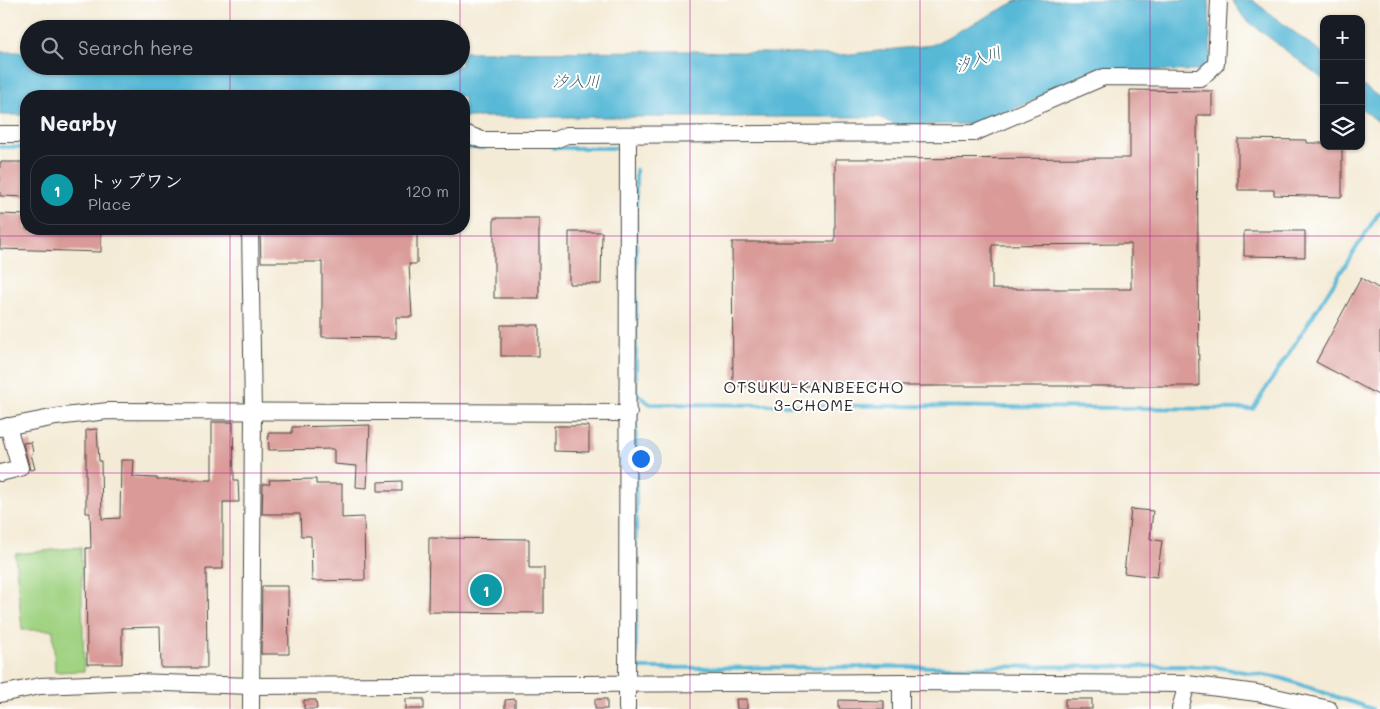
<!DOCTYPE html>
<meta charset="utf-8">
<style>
body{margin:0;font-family:Mali,"Klee One",sans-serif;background:#242831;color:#f1f3f6}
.controls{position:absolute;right:15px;top:15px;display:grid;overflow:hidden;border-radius:10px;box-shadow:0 1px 4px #0004}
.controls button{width:45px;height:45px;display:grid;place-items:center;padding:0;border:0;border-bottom:1px solid #363941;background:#171b24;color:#f1f3f6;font:25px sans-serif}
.you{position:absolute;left:640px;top:458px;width:18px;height:18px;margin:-12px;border:4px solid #fff;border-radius:50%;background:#1a73e8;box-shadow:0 0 0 8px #1a73e833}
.badge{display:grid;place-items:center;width:32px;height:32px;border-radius:50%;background:#d690ce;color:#fff;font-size:16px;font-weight:700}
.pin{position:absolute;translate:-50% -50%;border:2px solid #fff;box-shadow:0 1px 5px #0006}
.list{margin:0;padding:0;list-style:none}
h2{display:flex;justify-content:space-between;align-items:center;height:65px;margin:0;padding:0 20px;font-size:21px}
h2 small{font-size:16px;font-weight:400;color:#9ea1a6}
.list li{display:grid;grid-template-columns:32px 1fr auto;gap:15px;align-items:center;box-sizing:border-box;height:70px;margin:0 10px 10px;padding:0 10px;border:1px solid #363941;border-radius:20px}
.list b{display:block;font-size:19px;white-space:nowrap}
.list p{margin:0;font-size:16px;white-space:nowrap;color:#9ea1a6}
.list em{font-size:16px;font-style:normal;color:#9ea1a6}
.icon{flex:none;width:28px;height:28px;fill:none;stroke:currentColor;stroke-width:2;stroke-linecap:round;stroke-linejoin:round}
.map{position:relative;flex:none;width:1380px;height:709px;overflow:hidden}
.search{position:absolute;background:#171b24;box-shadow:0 1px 4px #0004;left:20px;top:20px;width:450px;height:55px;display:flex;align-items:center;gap:12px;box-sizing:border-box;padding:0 18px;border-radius:28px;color:#9ea1a6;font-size:19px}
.panel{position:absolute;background:#171b24;box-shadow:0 1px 4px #0004;left:20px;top:90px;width:450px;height:145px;border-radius:20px}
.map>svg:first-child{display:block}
</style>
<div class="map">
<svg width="1380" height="709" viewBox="0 0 1380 709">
<rect width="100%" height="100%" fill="#fff"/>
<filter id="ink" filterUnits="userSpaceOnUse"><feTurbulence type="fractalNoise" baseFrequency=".02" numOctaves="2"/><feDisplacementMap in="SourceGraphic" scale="10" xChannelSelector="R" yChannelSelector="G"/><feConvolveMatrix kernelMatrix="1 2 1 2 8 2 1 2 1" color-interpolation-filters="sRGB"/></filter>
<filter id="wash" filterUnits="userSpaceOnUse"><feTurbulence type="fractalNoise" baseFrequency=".0096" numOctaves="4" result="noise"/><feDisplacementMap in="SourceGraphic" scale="20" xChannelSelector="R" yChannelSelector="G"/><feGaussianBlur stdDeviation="1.12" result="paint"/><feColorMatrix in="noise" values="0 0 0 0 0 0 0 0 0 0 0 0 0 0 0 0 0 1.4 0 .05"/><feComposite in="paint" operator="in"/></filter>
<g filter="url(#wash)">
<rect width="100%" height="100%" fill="#f4ebd6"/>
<polygon fill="#a0d382" stroke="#667f56" points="81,547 84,671 55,672 53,630 22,630 15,554"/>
<g fill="#59b9d7" stroke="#427281">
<polygon points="1019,0 1209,0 1211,64 1201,71 1103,70 980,124 895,125 879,117 464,117 464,96 26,96 26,115 0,115 0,52 29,52 29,66 461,66 461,52 696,51 842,55 932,45"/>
<polygon points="1232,0 1252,0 1324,55 1324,80 1244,18"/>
<polygon points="1361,84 1380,98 1380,123 1361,108"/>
</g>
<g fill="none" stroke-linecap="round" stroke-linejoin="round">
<g stroke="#59b9d7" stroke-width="4">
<polyline points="0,147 26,147"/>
<polyline points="464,148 484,148"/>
<polyline points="553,148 624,148"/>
<polyline points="636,170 636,393 650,404 1253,409 1380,211"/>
<polyline points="636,393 636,668 1178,666 1215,667 1281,678 1372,709"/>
</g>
</g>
<g id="blocks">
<g fill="#da9b98" fill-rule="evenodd">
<path d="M1130,90L1212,91V115H1197L1199,386H733L732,242H835V159L1130,158ZM1131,244V289H992V245Z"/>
<polygon points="1238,139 1307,140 1307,143 1324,143 1324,146 1342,146 1342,197 1274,195 1274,190 1238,190"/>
<polygon points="0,162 26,162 26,197 0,196"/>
<polygon points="0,214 26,215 26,229 101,229 101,252 0,249"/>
<rect x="494" y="218" width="45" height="80"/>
<polygon points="260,229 417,229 417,264 409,264 412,317 396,317 396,338 322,337 322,262 261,262"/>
<polygon points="1244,231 1305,231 1305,257 1244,256"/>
<polygon points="569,232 602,232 601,284 569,284"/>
<polygon points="1361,278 1380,289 1380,396 1316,362"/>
<rect x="501" y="325" width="38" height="31"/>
<polygon points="212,422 233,422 234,480 238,480 239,502 223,502 223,569 206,569 207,668 161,668 160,627 122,628 122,664 87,664 86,548 91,548 90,513 86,513 86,430 97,429 99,461 101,461 102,519 120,518 121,460 134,460 133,477 157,478 157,480 212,480"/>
<polygon points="370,425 367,488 356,487 357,466 334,464 334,449 269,450 268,433 292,433 292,427"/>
<polygon points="554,426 589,426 589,452 554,451"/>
<polygon points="31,442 33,453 31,454 35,469 30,470 23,443"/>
<polygon points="316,479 316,484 342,484 342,518 364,517 365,580 312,581 311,536 301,536 300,514 262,514 263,484 270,484 269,480"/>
<polygon points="402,481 402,491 378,491 378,482"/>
<polygon points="1131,509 1153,511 1150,539 1162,541 1157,577 1124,573"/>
<polygon points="429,538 529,539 529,568 544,568 544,613 428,612"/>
<polygon points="262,586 288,586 289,654 261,654"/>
<rect x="406" y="699" width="18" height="10"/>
<polygon points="515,699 515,709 505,709 505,700"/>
<rect x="595" y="699" width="12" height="10"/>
<polygon points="736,699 747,699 747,709 737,709"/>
<rect x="1065" y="699" width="27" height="10"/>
<polygon points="304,700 316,700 317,709 304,709"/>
<polygon points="839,700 884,701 884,709 839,709"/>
</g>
</g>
</g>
<g filter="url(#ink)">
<use href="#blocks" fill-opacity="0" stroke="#494845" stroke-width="1"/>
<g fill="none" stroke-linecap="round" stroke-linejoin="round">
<g stroke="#494845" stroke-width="18">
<g id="minor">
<polyline points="464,133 482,140 555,140 567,135 974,133 1104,77 1201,78 1216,64 1219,0"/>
<polyline points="0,134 26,134"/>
<polyline points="250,229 253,412 251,709"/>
<polyline points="0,428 56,417 108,411 629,413"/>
<polyline points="0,473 20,468 8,426"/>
<polyline points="0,694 40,686 136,682 251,686 901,682 1187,684 1257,693 1329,709"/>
<polyline points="627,709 628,135"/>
<polyline points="901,709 901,682"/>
<polyline points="1180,709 1187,684"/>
</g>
</g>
<use href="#minor" stroke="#fff" stroke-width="16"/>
</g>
</g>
<path fill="none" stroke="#b5179e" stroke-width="1" stroke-opacity="0.55" d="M230,0V29M460,0V29M690,0V709M920,0V709M1150,0V709M230,66V96M460,66V96M230,229V709M460,229V709M0,236H1380M0,473H1380"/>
<g text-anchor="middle" stroke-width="4" stroke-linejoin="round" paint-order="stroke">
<g font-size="16" font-style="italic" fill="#3b5d67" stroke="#fff">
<text transform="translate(978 59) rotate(-19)" y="6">汐入川</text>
<text x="576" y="87">汐入川</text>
</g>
<g font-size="16" letter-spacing="1" fill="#2b2b2b" stroke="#fff">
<text x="814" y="393">OTSUKU-KANBEECHO<tspan x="814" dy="18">3-CHOME</tspan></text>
</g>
</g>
</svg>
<div class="controls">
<button>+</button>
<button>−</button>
<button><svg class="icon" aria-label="layers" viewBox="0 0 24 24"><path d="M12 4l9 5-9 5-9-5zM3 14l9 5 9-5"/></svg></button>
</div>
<div class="you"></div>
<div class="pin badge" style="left:486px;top:590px;background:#0f9aa8">1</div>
<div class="search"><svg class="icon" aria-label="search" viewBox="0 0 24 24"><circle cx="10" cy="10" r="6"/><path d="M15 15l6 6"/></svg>Search here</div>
<section class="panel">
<h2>Nearby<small></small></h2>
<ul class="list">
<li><span class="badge" style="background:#0f9aa8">1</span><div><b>トップワン</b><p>Place</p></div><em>120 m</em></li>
</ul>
</section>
</div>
